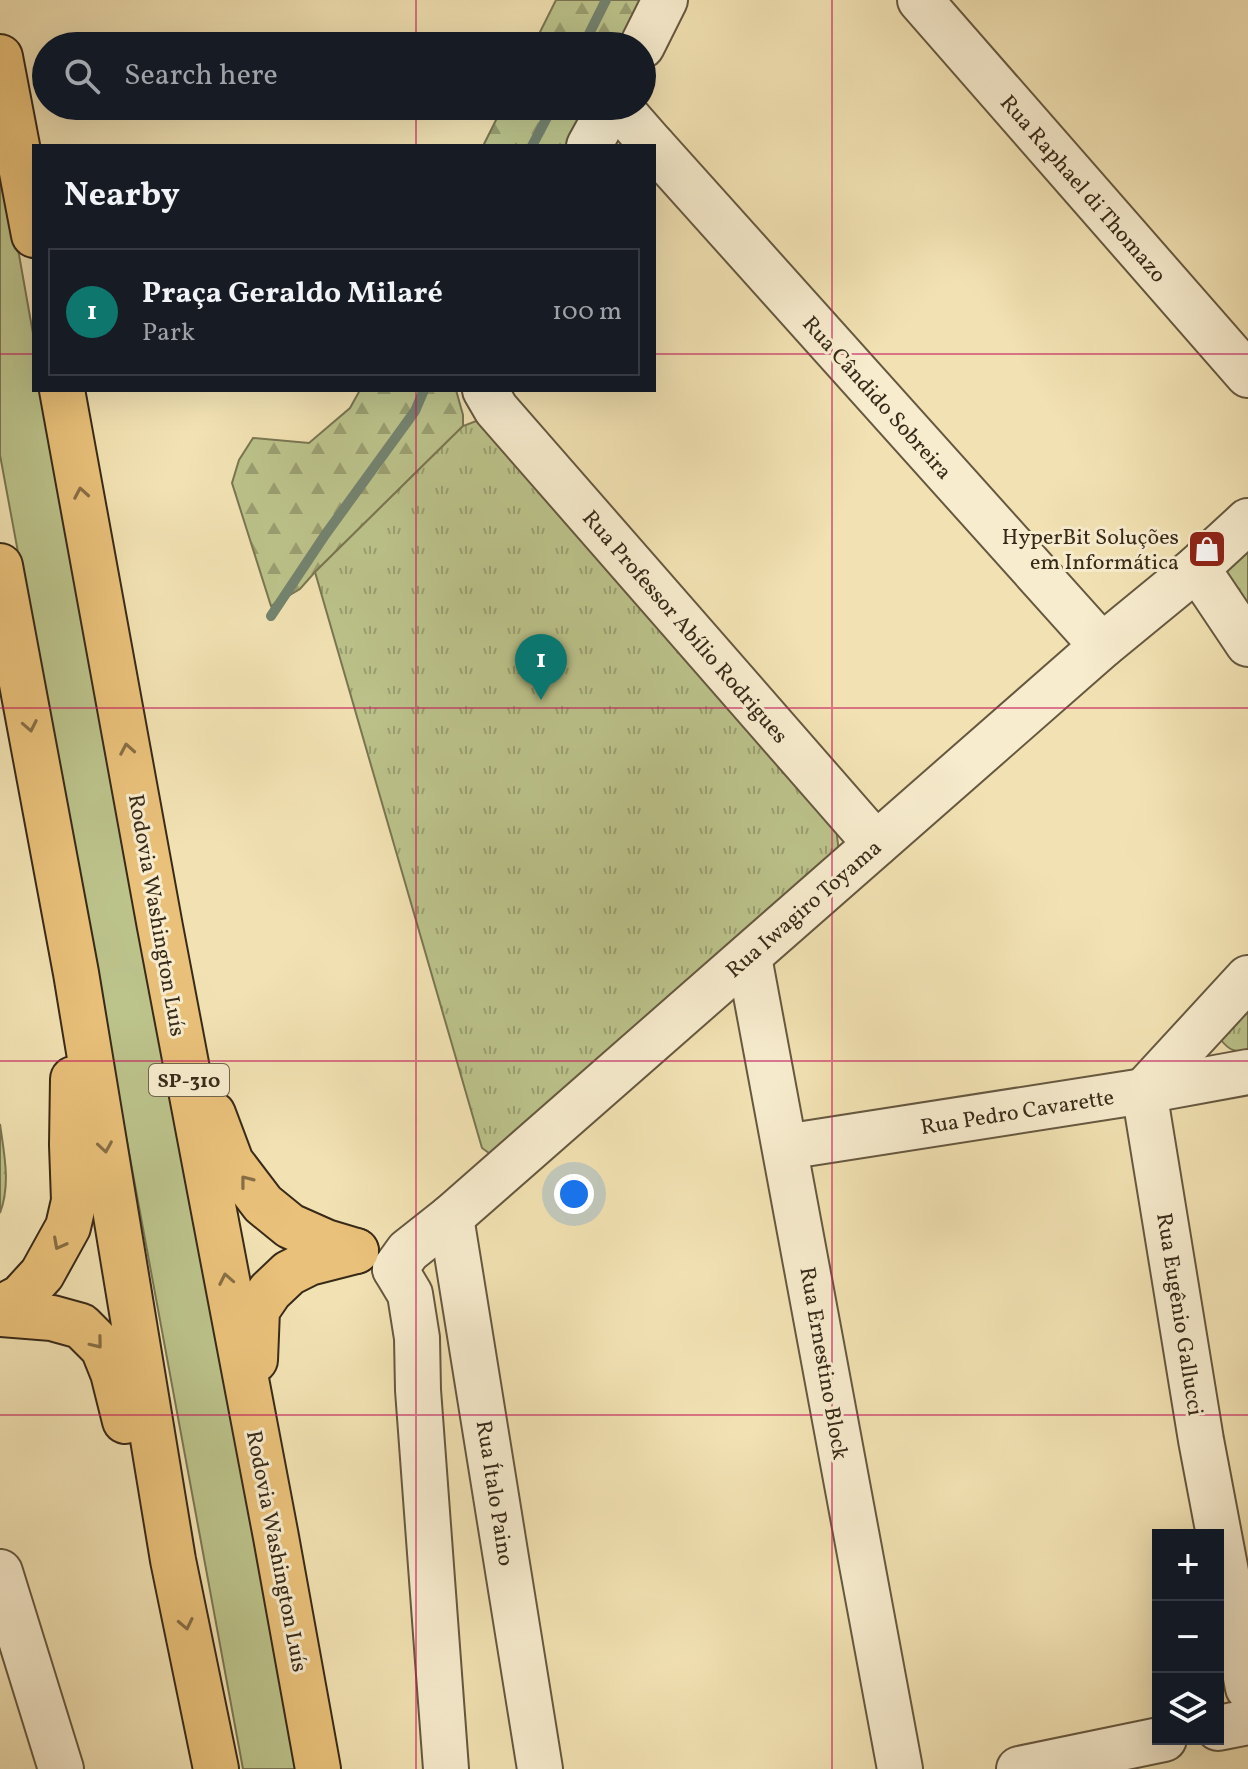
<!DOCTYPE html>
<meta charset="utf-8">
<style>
body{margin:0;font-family:Vollkorn,serif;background:#242831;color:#f1f3f6}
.controls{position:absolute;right:24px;bottom:24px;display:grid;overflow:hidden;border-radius:0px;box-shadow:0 8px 32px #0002}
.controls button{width:72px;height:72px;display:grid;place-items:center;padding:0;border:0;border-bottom:2px solid #363941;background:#171b24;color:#f1f3f6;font:40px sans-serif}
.you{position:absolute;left:574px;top:1194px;width:28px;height:28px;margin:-20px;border:6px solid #fff;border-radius:50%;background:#1a73e8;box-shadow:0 0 0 12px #1a73e833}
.badge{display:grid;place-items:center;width:52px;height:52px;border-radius:50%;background:#0f766e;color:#fff;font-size:26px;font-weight:700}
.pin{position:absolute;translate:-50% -66px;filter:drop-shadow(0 2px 4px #0008)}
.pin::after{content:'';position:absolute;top:42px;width:28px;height:24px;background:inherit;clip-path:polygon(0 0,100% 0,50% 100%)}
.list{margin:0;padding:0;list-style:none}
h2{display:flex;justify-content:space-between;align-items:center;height:104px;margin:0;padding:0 32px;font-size:34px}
h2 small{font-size:26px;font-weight:400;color:#9ea1a6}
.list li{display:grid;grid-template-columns:52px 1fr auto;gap:24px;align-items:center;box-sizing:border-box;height:128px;margin:0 16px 16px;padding:0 16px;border:2px solid #363941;border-radius:0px}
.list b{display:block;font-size:30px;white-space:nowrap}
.list p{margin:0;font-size:26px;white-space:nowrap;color:#9ea1a6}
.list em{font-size:26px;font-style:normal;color:#9ea1a6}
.icon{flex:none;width:44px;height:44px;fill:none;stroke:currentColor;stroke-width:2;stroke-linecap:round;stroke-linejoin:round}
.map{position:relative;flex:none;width:1248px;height:1769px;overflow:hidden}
.search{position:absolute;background:#171b24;box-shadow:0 8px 32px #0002;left:32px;top:32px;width:624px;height:88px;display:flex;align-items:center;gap:20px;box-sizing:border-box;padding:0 28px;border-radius:44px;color:#9ea1a6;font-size:30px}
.panel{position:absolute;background:#171b24;box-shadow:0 8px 32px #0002;left:32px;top:144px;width:624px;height:248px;border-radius:0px}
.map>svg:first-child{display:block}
</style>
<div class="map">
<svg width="1248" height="1769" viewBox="0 0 1248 1769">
<defs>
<pattern id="forest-firs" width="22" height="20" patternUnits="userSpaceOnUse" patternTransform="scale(2)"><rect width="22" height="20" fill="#bcc38b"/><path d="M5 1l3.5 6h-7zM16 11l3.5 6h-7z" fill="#9a9f71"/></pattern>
<pattern id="park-tufts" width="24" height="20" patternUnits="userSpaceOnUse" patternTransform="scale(2)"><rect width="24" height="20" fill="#bcc38b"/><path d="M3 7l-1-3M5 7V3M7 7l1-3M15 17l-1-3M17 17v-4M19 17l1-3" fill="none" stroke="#9a9f71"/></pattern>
</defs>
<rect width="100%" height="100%" fill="#f2e2b3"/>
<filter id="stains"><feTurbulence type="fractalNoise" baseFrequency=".0025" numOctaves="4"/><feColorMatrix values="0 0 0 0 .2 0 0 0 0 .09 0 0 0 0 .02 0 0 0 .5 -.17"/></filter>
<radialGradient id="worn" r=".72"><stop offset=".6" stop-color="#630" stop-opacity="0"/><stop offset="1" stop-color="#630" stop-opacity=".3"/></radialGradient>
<polygon fill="#bcc38b" stroke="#7a7652" stroke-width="2" points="0,148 34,339 34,390 43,390 184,1173 298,1769 243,1769 0,455"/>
<g fill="url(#forest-firs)" stroke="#7a7652" stroke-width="2">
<polygon points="556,0 644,0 621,46 533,46"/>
<polygon points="503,106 590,106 570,146 483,146"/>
<polygon points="360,390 456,390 463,415 463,426 315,572 300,589 271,606 232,483 239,460 253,438 309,443 350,408"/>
<path d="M0,1124C4,1154 11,1184 0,1213Z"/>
</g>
<g fill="url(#park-tufts)" stroke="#7a7652" stroke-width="2">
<polygon points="479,420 836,828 839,852 493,1156 482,1148 315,572 463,426"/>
<polygon points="1248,539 1248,617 1225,582 1226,558"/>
<path d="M1248,993V1050C1235,1053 1229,1050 1221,1040Z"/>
</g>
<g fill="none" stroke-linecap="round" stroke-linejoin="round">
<g stroke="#74836f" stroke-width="10">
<polyline points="583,46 606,0"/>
<polyline points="532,146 553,106"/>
<polyline points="271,616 325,535 415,411 424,390"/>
</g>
<g stroke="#665840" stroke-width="48">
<g id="minor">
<polyline points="920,0 1248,375"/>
<polyline points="642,46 665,0"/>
<polyline points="618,106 653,146"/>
<polyline points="589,146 611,106"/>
<polyline points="654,147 1102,646"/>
<polyline points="485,390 496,409 876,844"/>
<polyline points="1197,568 1248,644"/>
<polyline points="749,957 900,1769"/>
<polyline points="1248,978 1144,1091 1201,1440 1248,1688"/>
<polyline points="785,1147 1144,1091 1248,1072"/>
<polyline points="451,1217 540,1769"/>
<polyline points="395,1269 408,1251 451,1217 1102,646 1197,568 1248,521"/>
<polyline points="395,1269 410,1294 417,1338 418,1390 446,1769"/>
<polyline points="0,1572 61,1769"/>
<polyline points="1218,1728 1248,1722"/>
<polyline points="1019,1769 1164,1739"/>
</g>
</g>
<g stroke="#382a19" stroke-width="48">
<g id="highway">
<polyline points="0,57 34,235"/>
<polyline points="62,390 160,927 276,1537 318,1769"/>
<polyline points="0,566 76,973 173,1560 216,1769"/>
<polyline points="213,1114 231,1162 263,1204 290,1226 326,1242 356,1251"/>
<polyline points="0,1308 21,1297 42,1274 68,1227 74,1201 72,1145 73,1079"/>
<polyline points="0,1314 52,1318 81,1326 103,1348 113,1373 125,1421"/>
<polyline points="255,1360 257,1310 270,1291 289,1273 309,1263 356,1251"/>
</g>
</g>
<use href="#minor" stroke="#f7ecce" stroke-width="44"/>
<use href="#highway" stroke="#e9c17a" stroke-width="44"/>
</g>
<defs><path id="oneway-chevron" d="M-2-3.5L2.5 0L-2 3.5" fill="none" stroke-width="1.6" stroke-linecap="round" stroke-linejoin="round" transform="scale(2)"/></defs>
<g stroke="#886e45">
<use href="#oneway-chevron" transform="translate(81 493) rotate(-100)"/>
<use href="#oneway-chevron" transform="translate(30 726) rotate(79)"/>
<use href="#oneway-chevron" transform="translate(127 749) rotate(-100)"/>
<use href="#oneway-chevron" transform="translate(105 1147) rotate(81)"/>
<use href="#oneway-chevron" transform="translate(246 1181) rotate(-128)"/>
<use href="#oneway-chevron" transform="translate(59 1244) rotate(118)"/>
<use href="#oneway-chevron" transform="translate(226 1279) rotate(-101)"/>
<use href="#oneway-chevron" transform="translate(97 1343) rotate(51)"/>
<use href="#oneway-chevron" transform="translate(186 1624) rotate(78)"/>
</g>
<path fill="none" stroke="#c2185b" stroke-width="2" stroke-opacity="0.55" d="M416,0V46M832,0V1769M416,106V146M0,354H34M654,354H1248M416,390V1769M0,708H1248M0,1061H1248M0,1415H1248"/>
<defs>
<g id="shop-square" transform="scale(2)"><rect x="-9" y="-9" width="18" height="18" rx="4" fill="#8f2418" stroke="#f7ecce"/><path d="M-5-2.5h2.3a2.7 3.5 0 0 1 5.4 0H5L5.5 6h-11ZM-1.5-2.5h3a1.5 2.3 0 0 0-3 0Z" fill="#fff"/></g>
</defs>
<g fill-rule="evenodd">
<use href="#shop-square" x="1207" y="549"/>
</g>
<g text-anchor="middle" stroke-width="6" stroke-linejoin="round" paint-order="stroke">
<rect fill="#f7ecce" stroke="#71644f" stroke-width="2" x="149" y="1064" width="80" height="32" rx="6"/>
<g font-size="20" font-weight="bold" fill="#382a19">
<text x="189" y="1087">SP-310</text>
</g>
<g font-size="22" fill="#382a19" stroke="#f7ecce">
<text transform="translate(1084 188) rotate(49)" y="8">Rua Raphael di Thomazo</text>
<text transform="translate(878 397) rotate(48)" y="8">Rua Cândido Sobreira</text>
<text transform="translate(686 626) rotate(49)" y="8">Rua Professor Abílio Rodrigues</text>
<text transform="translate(803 908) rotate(-41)" y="8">Rua Iwagiro Toyama</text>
<text transform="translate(158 915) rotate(80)" y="8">Rodovia Washington Luís</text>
<text transform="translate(1017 1111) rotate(-9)" y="8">Rua Pedro Cavarette</text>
<text transform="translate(1181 1314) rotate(81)" y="8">Rua Eugênio Gallucci</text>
<text transform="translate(825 1363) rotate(80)" y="8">Rua Ernestino Block</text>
<text transform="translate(496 1493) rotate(81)" y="8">Rua Ítalo Paino</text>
<text transform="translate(278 1551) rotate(79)" y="8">Rodovia Washington Luís</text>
</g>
<g font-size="22" fill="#382a19" stroke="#f7ecce" text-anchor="end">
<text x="1179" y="544">HyperBit Soluções<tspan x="1179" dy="25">em Informática</tspan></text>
</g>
</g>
<rect width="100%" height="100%" filter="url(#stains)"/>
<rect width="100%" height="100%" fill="url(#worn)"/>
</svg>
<div class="controls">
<button>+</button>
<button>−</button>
<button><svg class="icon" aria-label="layers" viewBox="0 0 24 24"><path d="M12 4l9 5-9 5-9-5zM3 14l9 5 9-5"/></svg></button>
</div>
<div class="you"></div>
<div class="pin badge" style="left:541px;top:700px">1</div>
<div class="search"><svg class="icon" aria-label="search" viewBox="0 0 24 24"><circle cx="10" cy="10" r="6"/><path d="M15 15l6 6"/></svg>Search here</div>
<section class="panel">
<h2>Nearby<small></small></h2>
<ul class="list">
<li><span class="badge">1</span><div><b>Praça Geraldo Milaré</b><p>Park</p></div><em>100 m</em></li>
</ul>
</section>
</div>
